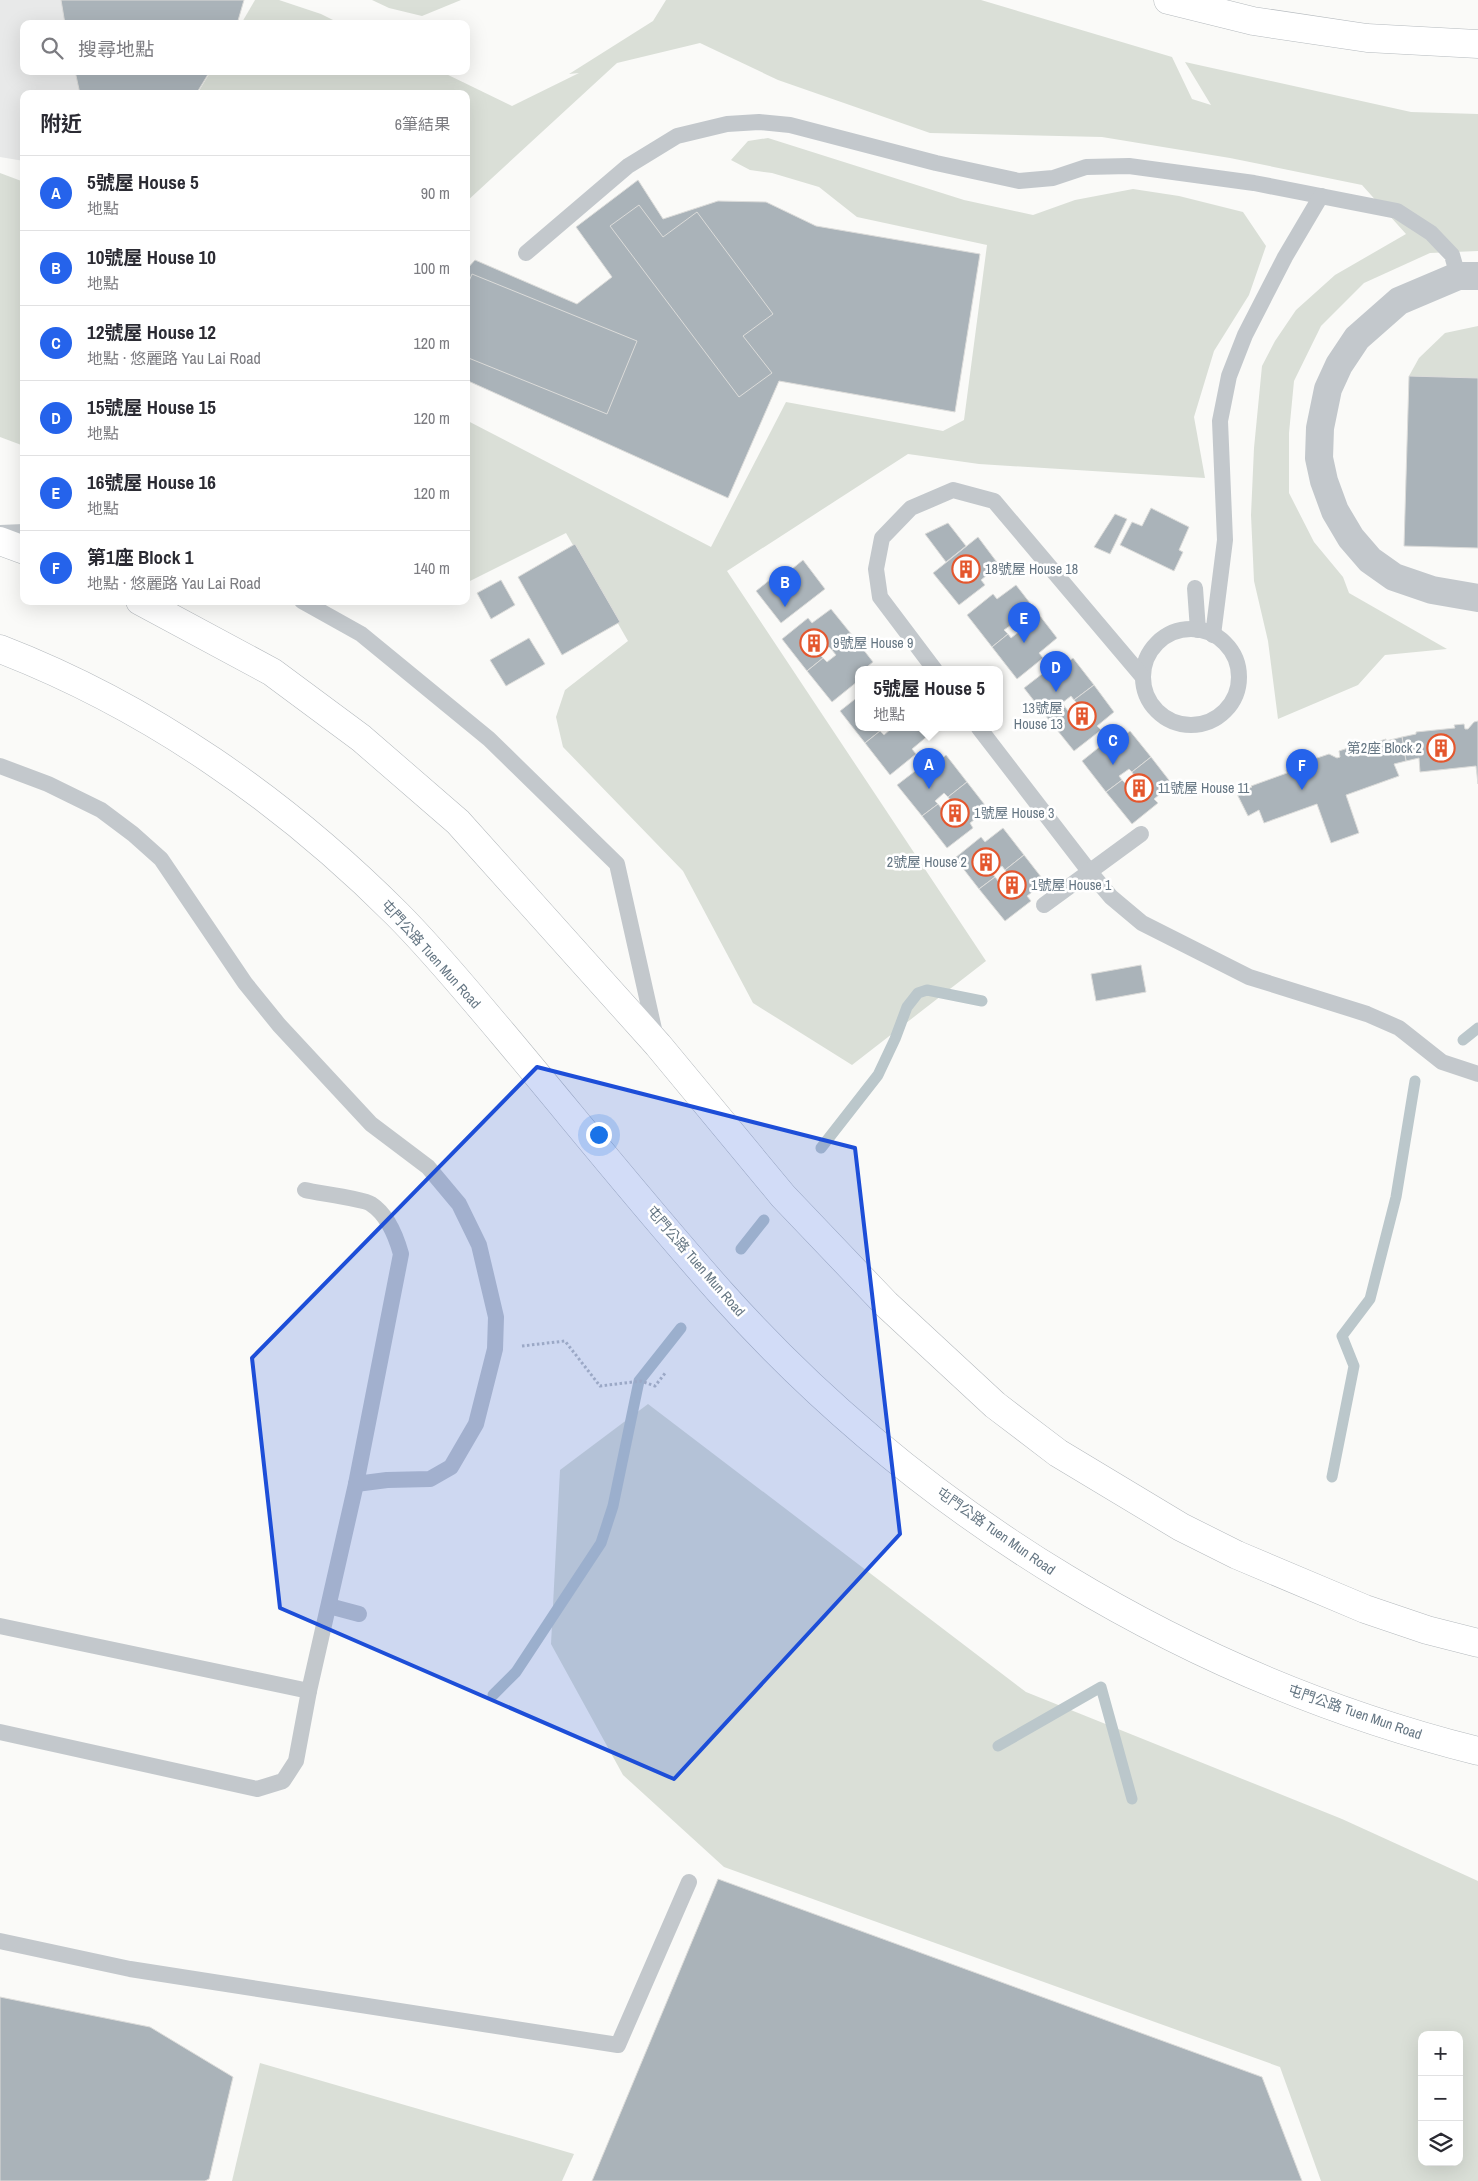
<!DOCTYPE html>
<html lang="zh-TW">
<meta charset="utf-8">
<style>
body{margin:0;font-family:"Archivo Narrow","Noto Sans TC",sans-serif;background:#f2f2f3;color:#2b2b33}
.controls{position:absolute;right:15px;bottom:15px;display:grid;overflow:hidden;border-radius:10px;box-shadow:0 5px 20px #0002}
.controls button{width:45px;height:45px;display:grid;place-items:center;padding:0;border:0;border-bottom:1px solid #e1e1e2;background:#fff;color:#2b2b33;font:25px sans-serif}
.you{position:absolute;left:598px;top:1134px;width:18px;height:18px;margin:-12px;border:4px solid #fff;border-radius:50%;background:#1a73e8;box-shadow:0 0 0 8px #1a73e833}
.badge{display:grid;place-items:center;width:32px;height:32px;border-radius:50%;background:#2563eb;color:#fff;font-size:16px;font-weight:700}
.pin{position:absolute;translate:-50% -41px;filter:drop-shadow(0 1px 2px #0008)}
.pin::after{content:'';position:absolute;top:26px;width:18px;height:15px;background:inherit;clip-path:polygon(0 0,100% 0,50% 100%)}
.popup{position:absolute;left:855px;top:666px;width:148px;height:65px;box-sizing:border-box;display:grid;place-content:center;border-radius:10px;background:#fff;filter:drop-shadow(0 1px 4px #0005);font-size:16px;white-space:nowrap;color:#7c7c81}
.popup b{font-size:19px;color:#2b2b33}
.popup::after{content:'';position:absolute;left:50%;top:100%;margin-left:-10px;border:10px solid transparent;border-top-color:#fff}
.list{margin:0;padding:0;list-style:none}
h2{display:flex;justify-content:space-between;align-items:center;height:65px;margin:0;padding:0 20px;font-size:21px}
h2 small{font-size:16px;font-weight:400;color:#7c7c81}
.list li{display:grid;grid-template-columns:32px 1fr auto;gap:15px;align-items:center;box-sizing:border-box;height:75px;padding:0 20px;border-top:1px solid #e1e1e2}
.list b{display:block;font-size:19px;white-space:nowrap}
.list p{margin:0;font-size:16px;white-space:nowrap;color:#7c7c81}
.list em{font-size:16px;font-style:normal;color:#7c7c81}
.icon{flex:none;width:28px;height:28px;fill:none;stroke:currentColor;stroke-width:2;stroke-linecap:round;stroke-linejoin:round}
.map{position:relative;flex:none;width:1478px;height:2181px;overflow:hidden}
.search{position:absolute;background:#fff;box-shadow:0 5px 20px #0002;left:20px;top:20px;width:450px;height:55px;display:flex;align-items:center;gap:12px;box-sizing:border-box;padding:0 18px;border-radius:10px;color:#7c7c81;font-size:19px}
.panel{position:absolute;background:#fff;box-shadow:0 5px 20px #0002;left:20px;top:90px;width:450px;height:515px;border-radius:10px}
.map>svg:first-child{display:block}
</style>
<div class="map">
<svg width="1478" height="2181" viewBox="0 0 1478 2181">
<rect width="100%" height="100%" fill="#fafaf8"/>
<polygon fill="#e8e9e9" points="0,0 244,0 237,24 24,24 24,71 210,71 196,94 24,94 24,161 0,157"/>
<g fill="#dadfd7" fill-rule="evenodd">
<polygon points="255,0 279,0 321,14 341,24 241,24"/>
<polygon points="372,0 461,0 422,16 389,8"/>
<polygon points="666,0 981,0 1172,57 1192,99 1211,105 1185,62 1411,112 1478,114 1478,251 1430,253 1364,283 1321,326 1294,381 1289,433 1289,493 1314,542 1343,577 1349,593 1447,649 1385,655 1358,685 1278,719 1268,641 1254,581 1251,515 1254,448 1262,366 1275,341 1296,310 1335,275 1406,234 1362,185 1230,158 1102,137 930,133 778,80 700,43 617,63 466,202 466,94 197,94 211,71 440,71 512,106 579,73 569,74 653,21"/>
<polygon points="768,138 964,200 1033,215 1075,200 1133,189 1179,196 1243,212 1266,246 1249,295 1214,351 1194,417 1205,478 979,464 908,454 727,571 986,961 852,1065 753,1003 683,871 563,747 556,717 565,690 628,641 566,533 466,583 466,420 711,547 786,402 943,431 964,420 987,245 857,217 819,187 772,173 750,170 731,160 748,141"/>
<polygon points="0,173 24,182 24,446 0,437"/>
<polygon points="1478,326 1478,378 1409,376 1419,358 1445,333"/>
<path d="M648,1404L1026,1692L1342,1819L1478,1881V2181H1321L1280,2067L724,1867L623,1775L551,1644L560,1470ZM1422,2035H1459V2162H1422Z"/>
<polygon points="260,2063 574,2154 562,2181 232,2181"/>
</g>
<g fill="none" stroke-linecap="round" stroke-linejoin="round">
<g stroke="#bbc7cb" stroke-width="11">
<polyline points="1463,1040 1478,1028"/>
<polyline points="821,1148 878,1075 895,1039 907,1007 918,993 927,990 982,1001"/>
<polyline points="741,1249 764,1220"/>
<polyline points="1332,1477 1354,1366 1342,1336 1370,1299 1396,1197 1415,1081"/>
<polyline points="493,1695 516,1672 601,1543 613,1506 639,1381 681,1328"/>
<polyline points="998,1746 1101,1687 1132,1799"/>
</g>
</g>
<g fill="#aab3b9" stroke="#dcdcda">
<polygon points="61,0 244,0 237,24 65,24"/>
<polygon points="75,71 210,71 196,94 80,94"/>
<polygon points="638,180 663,219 718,201 766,202 816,226 980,254 955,412 779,381 728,498 466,380 466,270 475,260 577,304 612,277 576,227"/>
<polygon points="639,205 663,237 697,212 773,314 743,336 772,373 739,397 610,226"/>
<polygon points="472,274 637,341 607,414 466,357 466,288"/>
<polygon points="1409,376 1478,378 1478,548 1404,546"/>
<polygon points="1151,508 1189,527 1179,550 1183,552 1174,571 1120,545 1132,522 1142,526"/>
<polygon points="1115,514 1127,519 1110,554 1094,547"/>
<polygon points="948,523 966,546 946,562 925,534"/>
<polygon points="978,537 999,565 981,580 985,585 959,605 933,573"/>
<polygon points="575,544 620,622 562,655 518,577"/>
<polygon points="803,560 825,589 781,623 756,591 771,579 775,583"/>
<polygon points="501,580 515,605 491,619 477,593"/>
<polygon points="1016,585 1037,612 1017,627 1014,623 1004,630 1008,634 992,647 967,615 993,594 997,599"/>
<polygon points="831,609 852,635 832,650 829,647 819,654 823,658 807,671 782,639 808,618 812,623"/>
<polygon points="1037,612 1057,638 1039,653 1043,658 1017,679 992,647 1008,634 1011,638 1020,631 1017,627"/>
<polygon points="852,635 873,662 863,670 859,670 859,673 855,677 858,681 832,702 807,671 823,658 827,662 836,655 832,650"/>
<polygon points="529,638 545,664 506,686 490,660"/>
<polygon points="1073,658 1094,685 1074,700 1071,696 1062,703 1065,707 1049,720 1024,688 1051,667 1055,672"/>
<polygon points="1094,685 1114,712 1097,726 1101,730 1074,751 1049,720 1065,707 1068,711 1078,704 1074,700"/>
<polygon points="859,696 859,728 878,728 880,731 865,743 840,711"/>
<polygon points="1478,721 1478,784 1476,766 1420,772 1419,758 1406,761 1402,737 1416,734 1416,732 1455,728 1454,725 1464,724 1465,729 1468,729 1474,722"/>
<polygon points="892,728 925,728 930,734 912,749 916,754 890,775 865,743 880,731 884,735"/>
<polygon points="1130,731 1151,757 1132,772 1129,769 1119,776 1122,780 1106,792 1082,761 1108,740 1112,745"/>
<polygon points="1402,737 1406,761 1394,764 1399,776 1346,795 1359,833 1331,843 1317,804 1264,823 1259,810 1248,816 1237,794 1252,787 1251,786 1287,773 1286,770 1296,766 1298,772 1301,771 1305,762 1329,754 1337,758 1340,757 1339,751 1348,748 1349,751 1386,739 1386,741"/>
<polygon points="946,755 967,782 948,797 944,793 935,801 938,804 922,816 897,785 923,765 928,770"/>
<polygon points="1151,757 1172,784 1154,799 1158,803 1132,824 1106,792 1122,780 1126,784 1135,777 1132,772"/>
<polygon points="967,782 988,809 970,823 973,828 947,848 922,816 938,804 942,809 951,801 948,797"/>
<polygon points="1003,828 1024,855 1005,870 1002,866 992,873 995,877 979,889 955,858 981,837 985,842"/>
<polygon points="1024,855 1045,882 1027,896 1031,901 1005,921 979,889 995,877 999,882 1008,874 1005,870"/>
<polygon points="1141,965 1146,992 1096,1001 1091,974"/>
<polygon points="718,1879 1262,2077 1302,2181 592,2181"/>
<polygon points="0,1997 150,2027 233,2077 209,2179 205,2181 0,2181"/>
</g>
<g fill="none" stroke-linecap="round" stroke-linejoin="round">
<g stroke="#b5babe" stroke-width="29">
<polyline id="primary" points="1168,0 1253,21 1367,38 1478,44"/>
</g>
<g stroke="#b4b9bd" stroke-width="29">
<g id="motorway">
<polyline points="0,541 24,550"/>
<polyline points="140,601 272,672 361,738 458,822 658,1045 783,1196 886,1304 995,1405 1058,1453 1181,1527 1237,1555 1365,1609 1427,1630 1478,1643"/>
<path d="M0,649C150,707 284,801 397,914C435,952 469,994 503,1034C576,1121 647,1210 722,1294C922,1517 1188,1678 1478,1751"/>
</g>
</g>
<polyline stroke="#bbbfc2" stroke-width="3" stroke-dasharray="2.5 2.5" stroke-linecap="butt" points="522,1346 565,1341 600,1386 641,1381 655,1386 666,1372"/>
<g stroke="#c3c8cc" stroke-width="16">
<polyline points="526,253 628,166 677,136 727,124 759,122 790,125 936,163 1019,181 1053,178 1086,167 1129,166 1254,183 1397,211 1431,233 1452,255 1458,276"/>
<polyline points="0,533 24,532"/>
<polyline points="1195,588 1198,630"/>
<polyline points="302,601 361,634 489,739 617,864 656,1038"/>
<circle cx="1191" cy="677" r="48"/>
<polyline points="1213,635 1225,540 1220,421 1229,376 1245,335 1285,257 1321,196"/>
<polyline points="935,670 880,597 876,569 882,538 911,508 953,490 994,501 1142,676"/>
<polyline points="979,728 1089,871 1111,897 1142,923 1249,977 1367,1014 1399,1028 1442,1062 1478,1074"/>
<polyline points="0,766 48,784 101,810 133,834 161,859 245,983 279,1025 371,1124 428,1167 459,1204 479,1245 496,1317 495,1349 476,1424 451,1467 430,1479 387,1480 356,1484"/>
<polyline points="1044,905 1141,834"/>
<polyline points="329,1606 359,1614"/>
<polyline points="0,1626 309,1691"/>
<path d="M0,1732L257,1789L283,1781L296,1761L309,1691L356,1484L401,1254C396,1236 388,1215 371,1204C364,1199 317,1193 305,1190"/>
<polyline points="0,1941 130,1969 618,2045 689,1882"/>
</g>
<polyline stroke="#c3c8cc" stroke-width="28" points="1478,276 1458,276 1399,301 1357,338 1339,365 1328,389 1320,428 1319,458 1324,481 1335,511 1351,538 1370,560 1394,577 1432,590 1478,598"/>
<use href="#primary" stroke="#fff" stroke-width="28"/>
<use href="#motorway" stroke="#fff" stroke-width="28"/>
</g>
<path fill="#1d4ed8" fill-opacity="0.2" stroke="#1d4ed8" stroke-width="4" stroke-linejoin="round" d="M537,1067L855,1148L900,1534L674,1779L280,1608L252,1358Z"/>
<defs>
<g id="building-ring" transform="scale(1.4375)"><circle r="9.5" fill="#fff" stroke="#e4572e" stroke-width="1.5"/><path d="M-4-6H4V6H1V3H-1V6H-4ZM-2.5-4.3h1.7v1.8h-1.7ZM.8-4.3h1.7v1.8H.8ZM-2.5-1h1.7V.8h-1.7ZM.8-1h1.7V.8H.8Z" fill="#e4572e"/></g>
</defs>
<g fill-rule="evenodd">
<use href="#building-ring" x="966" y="569"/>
<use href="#building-ring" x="814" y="643"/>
<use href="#building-ring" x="1082" y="716"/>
<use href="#building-ring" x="1441" y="748"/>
<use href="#building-ring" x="1139" y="788"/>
<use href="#building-ring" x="955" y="813"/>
<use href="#building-ring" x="986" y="862"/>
<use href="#building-ring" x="1012" y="885"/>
</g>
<g text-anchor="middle" stroke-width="5" stroke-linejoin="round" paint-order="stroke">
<g font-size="14" fill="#657683" stroke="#fff" text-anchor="start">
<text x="985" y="574">18號屋 House 18</text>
<text x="833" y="648">9號屋 House 9</text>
<text x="1063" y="713" text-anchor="end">13號屋<tspan x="1063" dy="16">House 13</tspan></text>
<text x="1422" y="753" text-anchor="end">第2座 Block 2</text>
<text x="1158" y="793">11號屋 House 11</text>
<text x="974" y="818">1號屋 House 3</text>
<text x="967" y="867" text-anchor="end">2號屋 House 2</text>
<text x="1031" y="890">1號屋 House 1</text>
</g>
<g font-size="14" fill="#657683" stroke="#fff">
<text transform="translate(431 954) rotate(48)" y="5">屯門公路 Tuen Mun Road</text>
<text transform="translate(696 1261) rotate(49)" y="5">屯門公路 Tuen Mun Road</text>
<text transform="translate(996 1531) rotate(35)" y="5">屯門公路 Tuen Mun Road</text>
<text transform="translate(1355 1712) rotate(19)" y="5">屯門公路 Tuen Mun Road</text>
</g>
</g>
</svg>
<div class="controls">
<button>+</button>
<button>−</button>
<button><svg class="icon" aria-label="layers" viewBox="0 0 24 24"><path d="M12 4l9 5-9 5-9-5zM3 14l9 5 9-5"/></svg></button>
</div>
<div class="you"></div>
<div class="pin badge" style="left:929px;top:789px">A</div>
<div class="popup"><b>5號屋 House 5</b>地點</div>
<div class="pin badge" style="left:785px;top:607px">B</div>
<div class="pin badge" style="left:1113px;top:765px">C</div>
<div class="pin badge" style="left:1056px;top:692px">D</div>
<div class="pin badge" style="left:1024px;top:643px">E</div>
<div class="pin badge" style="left:1302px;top:790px">F</div>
<div class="search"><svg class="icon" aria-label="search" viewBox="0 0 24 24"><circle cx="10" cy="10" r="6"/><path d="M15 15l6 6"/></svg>搜尋地點</div>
<section class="panel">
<h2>附近<small>6筆結果</small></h2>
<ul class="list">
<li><span class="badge">A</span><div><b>5號屋 House 5</b><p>地點</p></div><em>90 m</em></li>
<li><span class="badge">B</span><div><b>10號屋 House 10</b><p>地點</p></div><em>100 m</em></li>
<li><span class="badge">C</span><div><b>12號屋 House 12</b><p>地點 · 悠麗路 Yau Lai Road</p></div><em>120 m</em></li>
<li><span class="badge">D</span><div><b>15號屋 House 15</b><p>地點</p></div><em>120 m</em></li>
<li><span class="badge">E</span><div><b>16號屋 House 16</b><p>地點</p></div><em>120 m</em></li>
<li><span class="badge">F</span><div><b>第1座 Block 1</b><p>地點 · 悠麗路 Yau Lai Road</p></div><em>140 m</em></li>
</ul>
</section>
</div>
